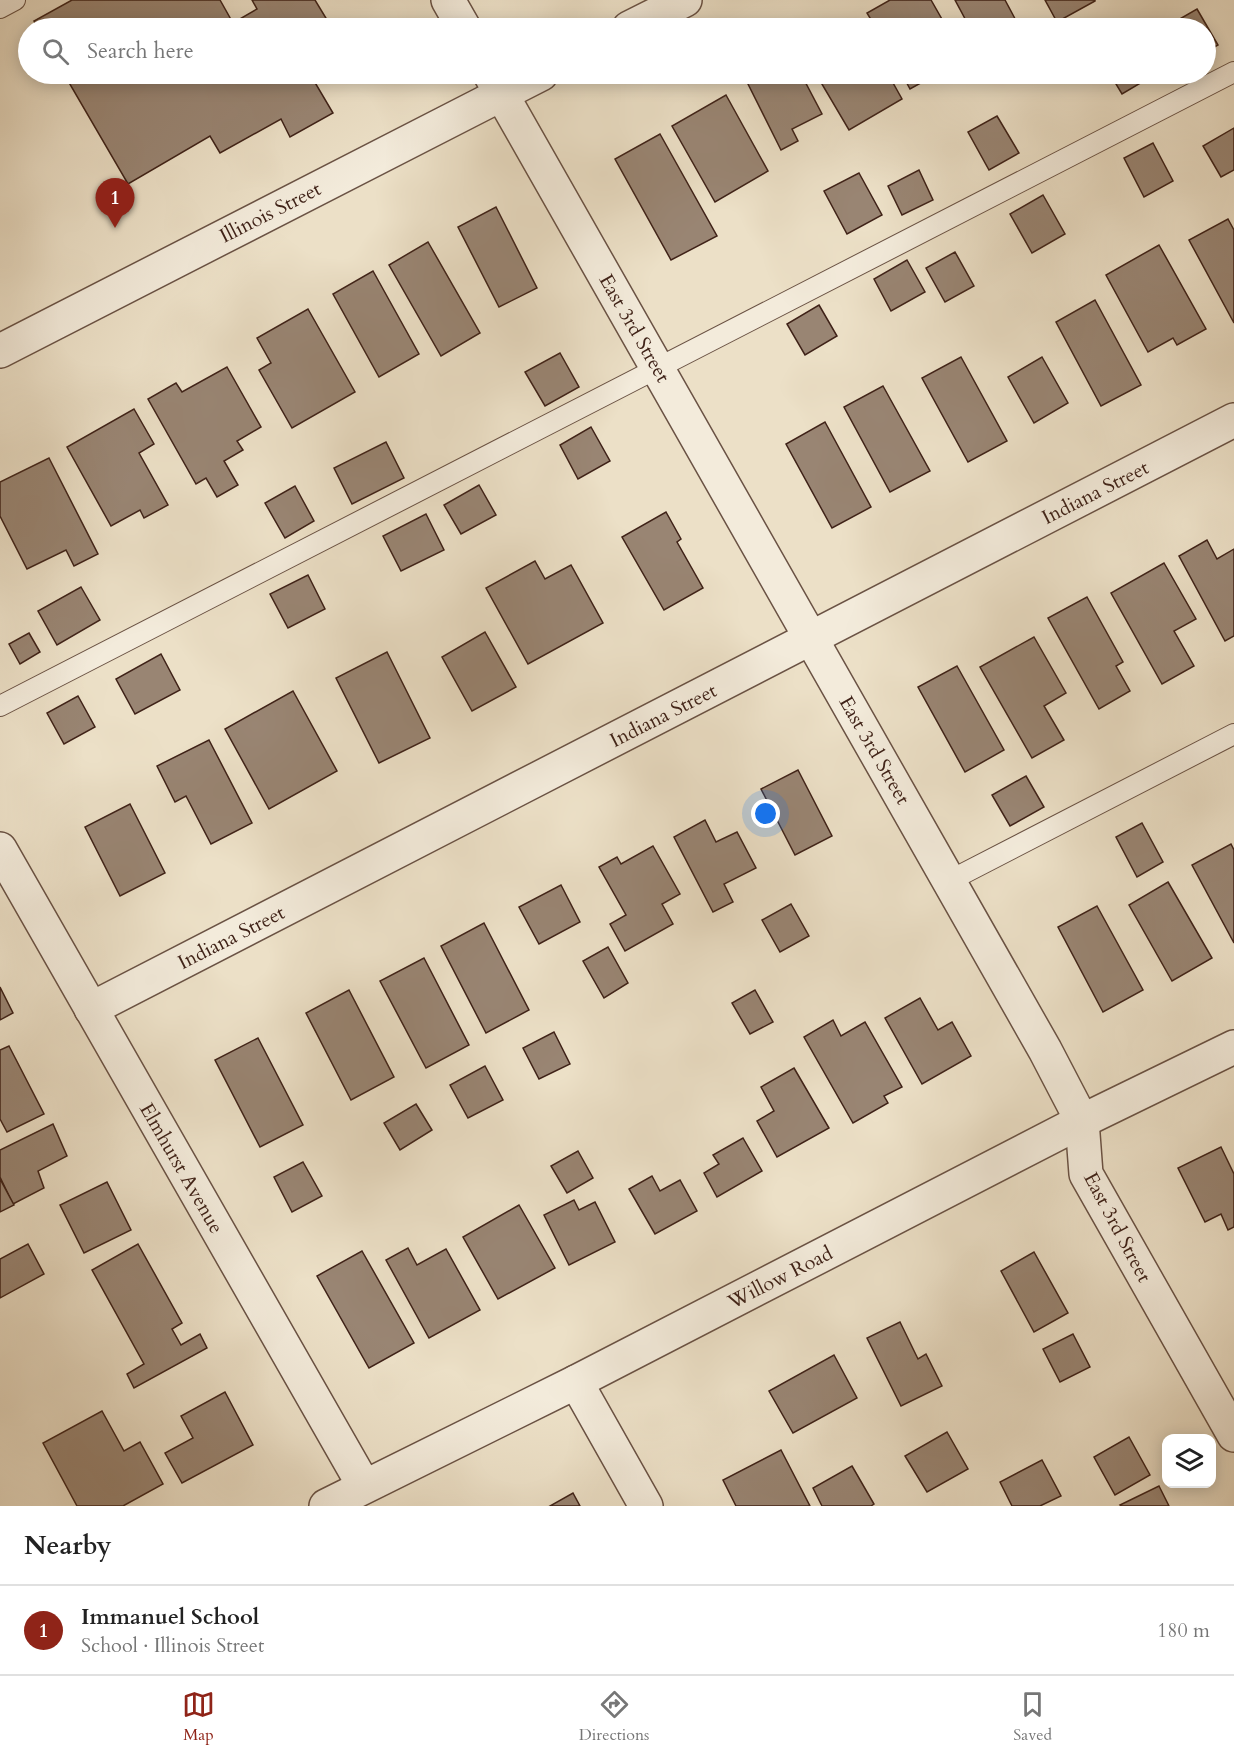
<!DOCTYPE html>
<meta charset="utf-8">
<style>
body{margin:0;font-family:Cardo,serif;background:#f2f2f2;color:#222}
.controls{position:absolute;right:18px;bottom:18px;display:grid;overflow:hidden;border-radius:12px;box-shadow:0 3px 15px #0003}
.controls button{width:54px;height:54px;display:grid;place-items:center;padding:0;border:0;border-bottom:2px solid #e0e0e0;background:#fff;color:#222;font:30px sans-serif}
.you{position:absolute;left:766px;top:814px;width:21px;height:21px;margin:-15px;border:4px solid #fff;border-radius:50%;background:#1a73e8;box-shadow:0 0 0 9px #1a73e833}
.badge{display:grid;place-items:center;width:39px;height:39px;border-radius:50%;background:#8f2418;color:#fff;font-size:20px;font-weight:700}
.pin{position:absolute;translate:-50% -50px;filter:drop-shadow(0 2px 3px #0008)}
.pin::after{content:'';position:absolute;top:32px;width:21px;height:18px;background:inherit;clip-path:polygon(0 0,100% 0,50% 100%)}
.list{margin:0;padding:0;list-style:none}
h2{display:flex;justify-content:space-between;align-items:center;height:78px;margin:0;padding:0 24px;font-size:26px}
h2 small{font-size:20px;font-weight:400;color:#767676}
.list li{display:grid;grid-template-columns:39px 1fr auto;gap:18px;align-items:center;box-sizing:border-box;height:90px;padding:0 24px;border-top:2px solid #e0e0e0}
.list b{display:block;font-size:22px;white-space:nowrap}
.list p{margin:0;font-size:20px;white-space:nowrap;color:#767676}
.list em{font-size:20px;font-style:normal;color:#767676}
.icon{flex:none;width:33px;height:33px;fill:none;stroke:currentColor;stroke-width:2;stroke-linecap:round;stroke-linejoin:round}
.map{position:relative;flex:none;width:1234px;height:1506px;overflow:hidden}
.search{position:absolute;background:#fff;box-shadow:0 3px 15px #0003;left:18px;right:18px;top:18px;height:66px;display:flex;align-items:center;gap:15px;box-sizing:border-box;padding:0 21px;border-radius:33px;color:#767676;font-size:22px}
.sheet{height:168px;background:#fff}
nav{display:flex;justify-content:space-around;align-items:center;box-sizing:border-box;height:84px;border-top:2px solid #e0e0e0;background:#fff;font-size:16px;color:#767676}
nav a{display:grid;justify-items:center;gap:3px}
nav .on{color:#8f2418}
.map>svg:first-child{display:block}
</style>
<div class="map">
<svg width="1234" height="1506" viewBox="0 0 1234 1506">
<rect width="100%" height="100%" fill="#ece0c7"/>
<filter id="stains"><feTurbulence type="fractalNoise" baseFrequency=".00333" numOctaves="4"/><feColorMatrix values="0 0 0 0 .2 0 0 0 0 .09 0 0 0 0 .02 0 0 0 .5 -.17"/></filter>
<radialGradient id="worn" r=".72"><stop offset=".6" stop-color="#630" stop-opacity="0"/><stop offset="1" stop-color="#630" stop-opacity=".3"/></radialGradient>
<g fill="#998573" stroke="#3f2218" stroke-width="1.5">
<polygon points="72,0 220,0 233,23 257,9 252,0 315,0 332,28 38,28 34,21"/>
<polygon points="890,0 931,0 947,28 876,28 867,13"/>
<polygon points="955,0 1005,0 1020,28 970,28"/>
<polygon points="1045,0 1095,0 1095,1 1057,22"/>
<polygon points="1197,9 1218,45 1206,52 1206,28 1164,28"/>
<polygon points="64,74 310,74 333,113 290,137 281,119 220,153 210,136 128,184"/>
<polygon points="743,74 801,74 822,114 792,129 798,141 781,150"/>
<polygon points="816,74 888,74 902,99 849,130"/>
<polygon points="902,74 937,74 910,89"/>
<polygon points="1110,74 1147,74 1149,78 1122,94"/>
<polygon points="726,95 768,171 715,202 672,126"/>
<polygon points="997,116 1019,153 989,170 968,132"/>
<polygon points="1234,128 1234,170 1221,177 1203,146"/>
<polygon points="660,134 717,236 671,260 615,159"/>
<polygon points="1153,143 1173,181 1144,197 1124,158"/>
<polygon points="919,170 933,200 902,215 888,186"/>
<polygon points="859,173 882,215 847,234 824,191"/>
<polygon points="1043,195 1065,234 1032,253 1010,214"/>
<polygon points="496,207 537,288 499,307 458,227"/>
<polygon points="1228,219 1234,230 1234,323 1189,240"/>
<polygon points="428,242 480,333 441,356 389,265"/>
<polygon points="1159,245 1206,329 1177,345 1173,338 1148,352 1106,275"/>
<polygon points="955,252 974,286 945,302 926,268"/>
<polygon points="907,260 925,292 891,311 874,279"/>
<polygon points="373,271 419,354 379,377 333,294"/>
<polygon points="1095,300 1141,385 1101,406 1056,322"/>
<polygon points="819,305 837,336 805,355 787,324"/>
<polygon points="308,309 355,392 292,428 259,370 271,363 257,338"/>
<polygon points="560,353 579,387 545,406 525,372"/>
<polygon points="961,357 1007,441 968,462 922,378"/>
<polygon points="1042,357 1068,403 1034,423 1008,377"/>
<polygon points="227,367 261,427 237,441 243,450 224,461 238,485 217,497 206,478 196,484 148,399 176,383 182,392"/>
<polygon points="883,386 930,471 890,492 844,407"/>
<polygon points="134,409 154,444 139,453 168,505 144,518 140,510 111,526 67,447"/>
<polygon points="825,422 871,507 832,528 786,444"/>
<polygon points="591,427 610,461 578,479 560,445"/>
<polygon points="386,442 404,478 352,504 334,468"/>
<polygon points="49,458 98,554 74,566 66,550 27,569 0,516 0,482"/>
<polygon points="479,485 496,515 461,534 444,505"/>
<polygon points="295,486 314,521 285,538 265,503"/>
<polygon points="666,512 681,539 677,542 703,588 664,610 622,537"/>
<polygon points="426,514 444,550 401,571 383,536"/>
<polygon points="1207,540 1217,559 1234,549 1234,636 1225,641 1179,556"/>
<polygon points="535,561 545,579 571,565 603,623 528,664 486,588"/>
<polygon points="1164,563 1196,619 1174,631 1194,666 1162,684 1111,593"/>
<polygon points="308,575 325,609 288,628 270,594"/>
<polygon points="81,587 100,620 57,645 38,611"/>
<polygon points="1087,597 1123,662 1116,666 1130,691 1099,709 1048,618"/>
<polygon points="485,632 516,687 472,711 442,657"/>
<polygon points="29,633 40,652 20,664 9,644"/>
<polygon points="1034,637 1066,693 1044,706 1064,740 1032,758 980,667"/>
<polygon points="387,652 430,738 379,763 336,678"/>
<polygon points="161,654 180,690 135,714 116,679"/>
<polygon points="957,666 1004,750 965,772 918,687"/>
<polygon points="293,691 337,771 269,809 225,729"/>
<polygon points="78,696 95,727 64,744 47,713"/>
<polygon points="209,740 252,823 211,844 186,796 175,802 157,766"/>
<polygon points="798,770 832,836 795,855 761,789"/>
<polygon points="1026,776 1044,807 1010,826 992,795"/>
<polygon points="130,804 165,873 120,896 85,827"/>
<polygon points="705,820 716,842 737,832 756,868 724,884 733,902 713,912 674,837"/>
<polygon points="1142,823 1163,862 1137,877 1116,837"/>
<polygon points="1231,844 1234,850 1234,943 1192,865"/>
<polygon points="653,846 680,894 662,904 673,924 625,951 610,924 626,915 599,867 617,857 621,864"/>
<polygon points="1168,882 1212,958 1172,981 1129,905"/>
<polygon points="561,885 580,922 539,944 519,907"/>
<polygon points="791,904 809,936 780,952 762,920"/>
<polygon points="1097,906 1143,990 1103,1012 1058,927"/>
<polygon points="484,923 529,1010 486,1033 441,946"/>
<polygon points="608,947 628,983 604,998 583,961"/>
<polygon points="424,958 469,1045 426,1068 380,981"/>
<polygon points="0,987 13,1013 0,1020"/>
<polygon points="349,990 394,1077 351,1100 306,1013"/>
<polygon points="755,990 773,1022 750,1034 732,1003"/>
<polygon points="920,998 938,1030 952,1022 971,1056 922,1084 885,1018"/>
<polygon points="833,1020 841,1036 865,1022 902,1087 884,1096 888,1103 853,1123 804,1037"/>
<polygon points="554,1032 570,1064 539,1079 523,1048"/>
<polygon points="258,1038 303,1125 260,1147 215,1060"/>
<polygon points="9,1046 44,1114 7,1132 0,1119 0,1050"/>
<polygon points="485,1066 503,1100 468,1118 450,1085"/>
<polygon points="794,1068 829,1128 777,1157 757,1121 774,1111 761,1087"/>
<polygon points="416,1104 432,1130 400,1150 384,1123"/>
<polygon points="53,1124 67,1156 38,1171 44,1188 13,1204 0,1177 0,1150"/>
<polygon points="743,1138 762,1171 717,1197 704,1173 719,1164 713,1155"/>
<polygon points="1221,1147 1234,1174 1234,1227 1228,1230 1221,1214 1205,1222 1178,1168"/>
<polygon points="578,1151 593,1178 567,1193 551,1166"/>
<polygon points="303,1162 322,1196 292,1212 274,1177"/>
<polygon points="652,1176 660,1191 680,1180 697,1211 655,1234 629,1189"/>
<polygon points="0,1179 14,1205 0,1212"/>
<polygon points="107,1182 131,1230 84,1253 60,1205"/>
<polygon points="574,1200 579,1210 595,1202 615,1242 569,1265 544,1215"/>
<polygon points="519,1205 555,1268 498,1299 463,1237"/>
<polygon points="28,1244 44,1274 0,1298 0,1259"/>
<polygon points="138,1244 182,1323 172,1329 181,1345 200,1334 207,1348 134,1388 127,1374 144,1364 92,1270"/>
<polygon points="408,1248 417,1265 446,1249 480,1310 429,1338 386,1260"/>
<polygon points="362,1251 414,1343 369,1368 317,1276"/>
<polygon points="1034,1252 1068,1313 1034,1332 1001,1271"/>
<polygon points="900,1322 918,1359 926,1354 942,1386 901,1406 867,1338"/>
<polygon points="1073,1334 1090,1367 1060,1382 1043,1349"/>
<polygon points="834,1355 857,1398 793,1433 769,1391"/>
<polygon points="225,1392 253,1445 182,1483 165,1453 193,1438 181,1416"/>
<polygon points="102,1411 124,1451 140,1442 163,1484 123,1506 77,1506 43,1443"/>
<polygon points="947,1432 968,1469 927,1492 905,1456"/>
<polygon points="1129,1437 1150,1475 1115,1495 1094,1457"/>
<polygon points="781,1450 810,1506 736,1506 723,1480"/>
<polygon points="1042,1460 1061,1496 1040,1506 1012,1506 1000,1482"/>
<polygon points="852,1466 874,1504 871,1506 822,1506 813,1488"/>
<polygon points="1159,1486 1169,1506 1121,1506 1120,1505"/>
<polygon points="573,1493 580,1506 550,1506"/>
</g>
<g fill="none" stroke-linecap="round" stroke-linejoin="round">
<g stroke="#6a5244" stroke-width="22">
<g id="lane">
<polyline points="0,8 15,0"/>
<polyline points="0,706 1234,72"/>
<polyline points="949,881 1234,734"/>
</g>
</g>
<g stroke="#6a5244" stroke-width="36">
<g id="street">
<polyline points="448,0 464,28"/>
<polyline points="629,28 685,0"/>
<polyline points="490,74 1045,1050 1082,1121 1086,1174 1234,1435"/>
<polyline points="0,351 541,74"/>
<polyline points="0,849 364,1486"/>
<polyline points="91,1009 1234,420"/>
<polyline points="576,1382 646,1506"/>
<polyline points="326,1506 576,1382 1082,1121 1234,1047"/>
</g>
</g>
<use href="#lane" stroke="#f3ebdb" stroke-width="20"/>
<use href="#street" stroke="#f3ebdb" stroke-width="33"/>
</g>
<g text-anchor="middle" stroke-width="5" stroke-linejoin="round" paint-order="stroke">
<g font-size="20" fill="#3f2218" stroke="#f3ebdb">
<text transform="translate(270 212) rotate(-27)" y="7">Illinois Street</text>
<text transform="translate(635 328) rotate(60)" y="7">East 3rd Street</text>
<text transform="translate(1095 492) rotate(-27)" y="7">Indiana Street</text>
<text transform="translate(663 715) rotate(-27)" y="7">Indiana Street</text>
<text transform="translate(875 750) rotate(60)" y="7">East 3rd Street</text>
<text transform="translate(231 937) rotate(-27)" y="7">Indiana Street</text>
<text transform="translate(182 1168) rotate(60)" y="7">Elmhurst Avenue</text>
<text transform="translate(1118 1227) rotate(62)" y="7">East 3rd Street</text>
<text transform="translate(780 1277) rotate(-27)" y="7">Willow Road</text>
</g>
</g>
<rect width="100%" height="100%" filter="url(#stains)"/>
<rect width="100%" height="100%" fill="url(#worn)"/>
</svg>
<div class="controls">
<button><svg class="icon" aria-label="layers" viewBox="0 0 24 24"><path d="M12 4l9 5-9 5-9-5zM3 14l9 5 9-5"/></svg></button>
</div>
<div class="you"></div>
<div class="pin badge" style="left:115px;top:228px">1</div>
<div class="search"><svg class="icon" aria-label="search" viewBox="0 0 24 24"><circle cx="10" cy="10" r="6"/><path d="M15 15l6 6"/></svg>Search here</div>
</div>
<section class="sheet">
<h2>Nearby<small></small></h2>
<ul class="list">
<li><span class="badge">1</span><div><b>Immanuel School</b><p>School · Illinois Street</p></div><em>180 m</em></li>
</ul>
</section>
<nav>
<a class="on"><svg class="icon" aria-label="map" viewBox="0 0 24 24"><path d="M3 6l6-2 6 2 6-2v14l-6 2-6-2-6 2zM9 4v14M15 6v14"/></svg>Map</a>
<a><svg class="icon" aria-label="directions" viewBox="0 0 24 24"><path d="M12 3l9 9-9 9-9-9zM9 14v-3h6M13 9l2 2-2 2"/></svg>Directions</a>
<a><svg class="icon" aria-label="saved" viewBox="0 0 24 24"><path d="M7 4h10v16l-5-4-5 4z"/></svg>Saved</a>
</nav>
